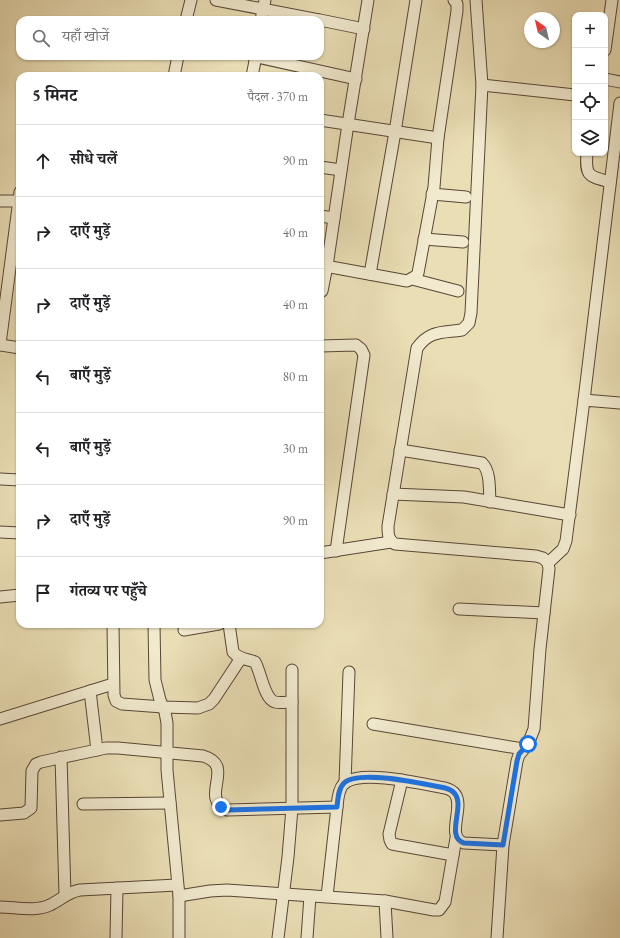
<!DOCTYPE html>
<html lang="hi">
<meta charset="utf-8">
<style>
body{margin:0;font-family:"EB Garamond","Noto Serif Devanagari",serif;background:#f6f6f6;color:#202124}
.controls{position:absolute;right:12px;top:12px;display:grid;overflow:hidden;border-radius:8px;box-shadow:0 1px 3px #0004}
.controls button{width:36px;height:36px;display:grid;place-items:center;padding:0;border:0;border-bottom:1px solid #e0e0e0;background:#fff;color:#202124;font:20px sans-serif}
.compass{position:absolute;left:524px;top:12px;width:36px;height:36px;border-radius:50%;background:#fff;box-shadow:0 1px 3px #0004;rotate:326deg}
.stop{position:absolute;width:12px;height:12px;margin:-9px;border:3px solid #1a73e8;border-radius:50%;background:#fff}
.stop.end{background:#1a73e8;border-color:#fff;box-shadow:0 1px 4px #0008}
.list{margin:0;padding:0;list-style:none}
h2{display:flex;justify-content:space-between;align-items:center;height:52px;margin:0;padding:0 16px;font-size:17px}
h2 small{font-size:13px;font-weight:400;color:#757577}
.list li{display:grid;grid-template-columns:26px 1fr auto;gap:12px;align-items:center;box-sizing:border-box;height:72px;padding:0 16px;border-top:1px solid #e0e0e0}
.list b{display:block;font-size:15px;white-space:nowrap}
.list em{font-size:13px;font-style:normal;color:#757577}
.icon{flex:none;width:22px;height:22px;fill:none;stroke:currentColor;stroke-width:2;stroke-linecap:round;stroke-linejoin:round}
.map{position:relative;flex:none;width:620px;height:938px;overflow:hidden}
.search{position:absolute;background:#fff;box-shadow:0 1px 3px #0004;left:16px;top:16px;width:308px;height:44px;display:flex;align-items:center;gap:10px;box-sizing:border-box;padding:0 14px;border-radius:12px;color:#757577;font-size:15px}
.panel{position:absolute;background:#fff;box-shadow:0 1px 3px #0004;left:16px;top:72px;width:308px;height:556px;border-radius:12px}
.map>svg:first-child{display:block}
</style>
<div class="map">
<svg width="620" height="938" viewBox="0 0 620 938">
<rect width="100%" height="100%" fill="#eadeb5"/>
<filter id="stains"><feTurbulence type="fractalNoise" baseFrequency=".005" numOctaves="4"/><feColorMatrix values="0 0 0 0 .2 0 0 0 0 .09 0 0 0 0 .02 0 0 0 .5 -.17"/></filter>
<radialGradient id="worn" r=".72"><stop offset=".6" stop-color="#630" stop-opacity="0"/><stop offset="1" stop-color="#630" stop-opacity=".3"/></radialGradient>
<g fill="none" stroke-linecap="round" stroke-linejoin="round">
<g stroke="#584636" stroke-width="13">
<g id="minor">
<polyline points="216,0 319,20"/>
<path d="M476,0L482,85L471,313L469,323L462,330C442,333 430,330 417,348L388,526C388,534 388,540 395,544L536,556L543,558L548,563L549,569L540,649L534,729L528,744L519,755L517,761L503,845L497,938"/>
<polyline points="186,20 191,0"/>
<polyline points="261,20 265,0"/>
<polyline points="320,20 364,29"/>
<polyline points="605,50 612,0"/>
<polyline points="253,56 356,79"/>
<polyline points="174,76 178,56"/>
<polyline points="252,76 256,56"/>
<polyline points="605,79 620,82"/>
<polyline points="482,85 575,95"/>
<polyline points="320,120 438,138"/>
<path d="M587,153C585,177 589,176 610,182"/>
<polyline points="320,167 341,170"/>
<polyline points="432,194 466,197"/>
<polyline points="0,201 20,201"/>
<polyline points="320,216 334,218"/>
<polyline points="424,239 463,242"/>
<polyline points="320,265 407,281 416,276 418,273 434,187 438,138 457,11 457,4 454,0"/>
<polyline points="370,274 395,132 416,0"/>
<polyline points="412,279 458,291"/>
<polyline points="322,291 327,266 348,124 368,0"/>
<polyline points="0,344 20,192"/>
<polyline points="0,345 20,348"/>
<polyline points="320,346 356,345 361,349 364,355 336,551"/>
<polyline points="584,400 620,103"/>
<path d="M400,450L482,463C491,472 489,490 490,502"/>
<polyline points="0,479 20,480"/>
<polyline points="393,494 464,497 570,515"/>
<polyline points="0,532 20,533"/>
<polyline points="320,553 391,542"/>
<polyline points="548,563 563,549 566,541 584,400 620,403"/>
<polyline points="0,597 20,595"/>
<polyline points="459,609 544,613"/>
<polyline points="113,624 114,695 116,701 122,704 163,707 198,708 209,704 214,699 241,658"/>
<polyline points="154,624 155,680 160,700 165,712 167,723 167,770 179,896 179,938"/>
<path d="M229,624L233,652C238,659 247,659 255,662C261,672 264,699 275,702C280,703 287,702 292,702"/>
<polyline points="184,630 219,624"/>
<polyline points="90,691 97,750"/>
<polyline points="0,719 113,684"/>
<polyline points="373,724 523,749"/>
<polyline points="61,757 65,895"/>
<polyline points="402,780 389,834 390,840 392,844 453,855"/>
<polyline points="345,783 349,672"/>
<polyline points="83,804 170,803"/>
<path d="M0,815L24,813L31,808L32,771L36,764L41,762L106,748H118L203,756C237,766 198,797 227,810L337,807"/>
<polyline points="179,896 210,891 227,890 385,901 434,910 439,910 445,902 456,838"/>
<path d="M327,896L338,798C339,792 341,785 346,782C365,770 422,784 445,788C449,789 453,791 455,794C465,807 445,837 464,843L503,845"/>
<polyline points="385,901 387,938"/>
<path d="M0,907C15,907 36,912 50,905C61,900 67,892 80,890L177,885"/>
<polyline points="116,938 117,888"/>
<polyline points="278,938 288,857 292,808 292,670"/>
<polyline points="307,938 310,896"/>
</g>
</g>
<use href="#minor" stroke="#f1eacf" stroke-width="11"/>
</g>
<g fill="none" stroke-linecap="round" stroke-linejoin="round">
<path stroke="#1a73e8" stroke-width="5" d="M221,807L227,810L337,807C338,799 338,789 344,783C358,769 425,784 445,788C449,789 453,791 455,794C465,807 445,837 464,843L503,845L517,761L519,754L528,744"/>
</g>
<rect width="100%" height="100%" filter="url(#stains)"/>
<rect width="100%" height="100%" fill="url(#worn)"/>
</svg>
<div class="controls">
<button>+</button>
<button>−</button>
<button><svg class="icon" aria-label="locate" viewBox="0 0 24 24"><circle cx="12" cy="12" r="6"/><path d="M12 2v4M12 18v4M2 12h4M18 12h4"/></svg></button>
<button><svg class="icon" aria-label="layers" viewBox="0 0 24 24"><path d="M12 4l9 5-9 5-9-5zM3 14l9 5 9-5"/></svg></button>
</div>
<svg class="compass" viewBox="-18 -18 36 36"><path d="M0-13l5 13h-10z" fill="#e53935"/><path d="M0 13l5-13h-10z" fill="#757577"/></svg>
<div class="stop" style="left:528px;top:744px"></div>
<div class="stop end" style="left:221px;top:807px"></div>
<div class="search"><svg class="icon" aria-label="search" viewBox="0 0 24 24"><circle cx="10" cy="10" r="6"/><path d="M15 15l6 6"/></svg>यहाँ खोजें</div>
<section class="panel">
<h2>5 मिनट<small>पैदल · 370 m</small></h2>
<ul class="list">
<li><svg class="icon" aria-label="ahead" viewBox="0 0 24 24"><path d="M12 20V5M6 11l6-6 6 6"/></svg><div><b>सीधे चलें</b></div><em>90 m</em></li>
<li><svg class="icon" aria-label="right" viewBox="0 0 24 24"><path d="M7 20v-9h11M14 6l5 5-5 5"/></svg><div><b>दाएँ मुड़ें</b></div><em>40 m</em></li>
<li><svg class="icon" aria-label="right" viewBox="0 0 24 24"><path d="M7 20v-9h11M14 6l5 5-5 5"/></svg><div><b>दाएँ मुड़ें</b></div><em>40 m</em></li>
<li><svg class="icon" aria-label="left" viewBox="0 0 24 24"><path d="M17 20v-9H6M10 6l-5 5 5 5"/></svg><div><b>बाएँ मुड़ें</b></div><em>80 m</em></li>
<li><svg class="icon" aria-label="left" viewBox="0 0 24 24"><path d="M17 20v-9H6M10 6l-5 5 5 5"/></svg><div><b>बाएँ मुड़ें</b></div><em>30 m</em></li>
<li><svg class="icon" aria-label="right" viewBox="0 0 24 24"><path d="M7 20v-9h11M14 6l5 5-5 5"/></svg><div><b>दाएँ मुड़ें</b></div><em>90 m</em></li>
<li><svg class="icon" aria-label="arrive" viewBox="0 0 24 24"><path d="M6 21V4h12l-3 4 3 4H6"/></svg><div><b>गंतव्य पर पहुँचे</b></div></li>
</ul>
</section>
</div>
